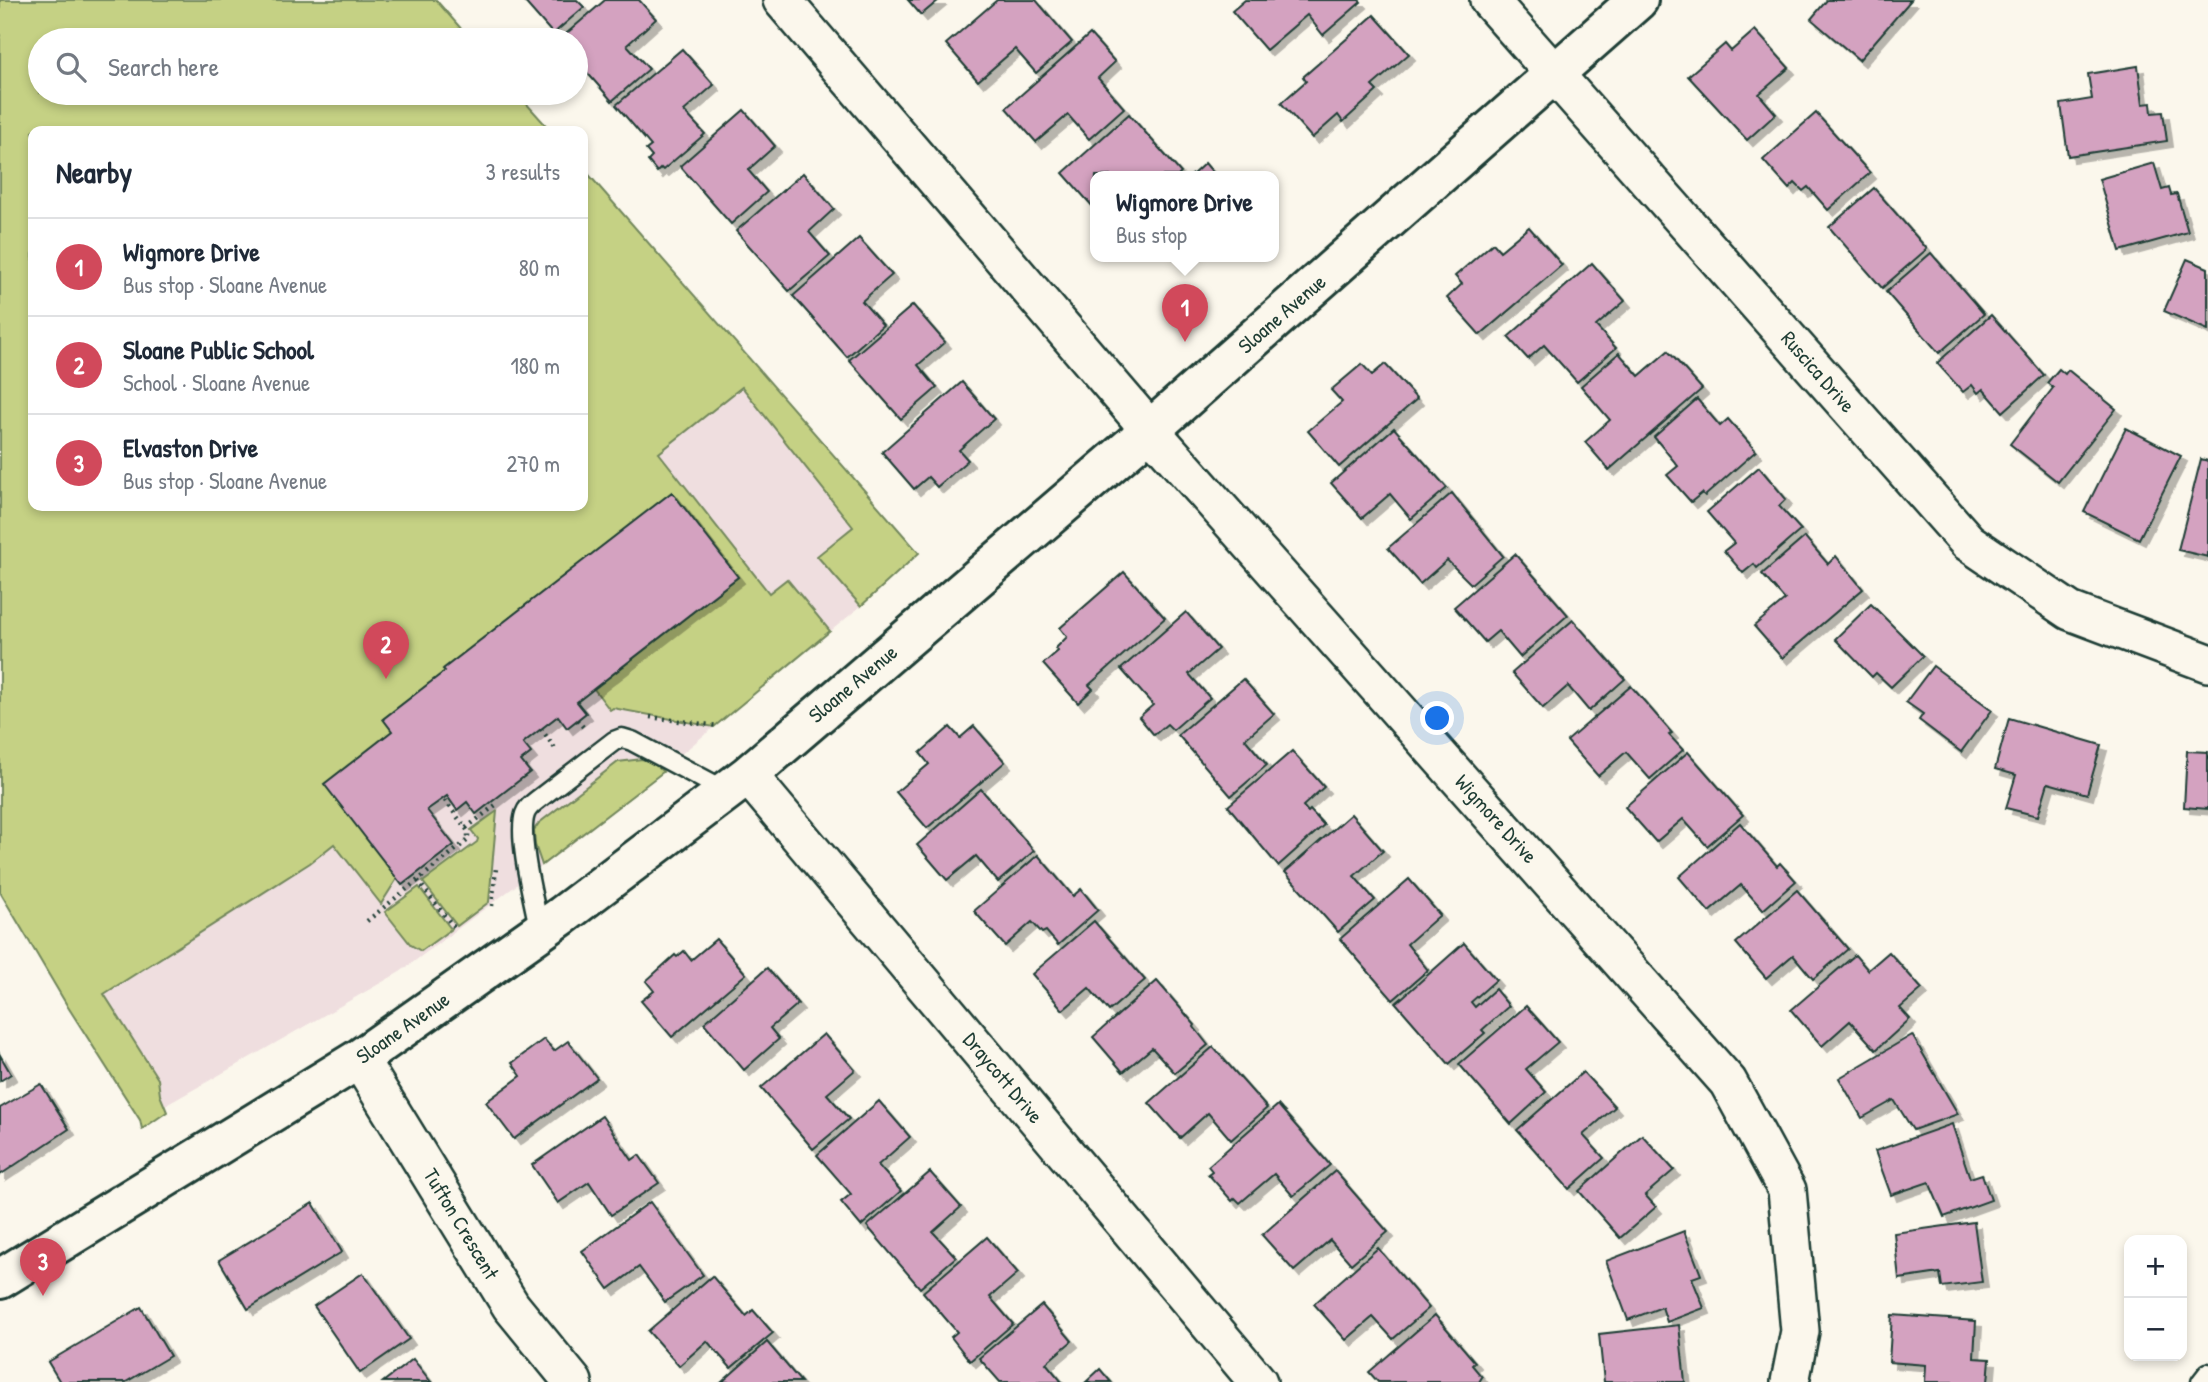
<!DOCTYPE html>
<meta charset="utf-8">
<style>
body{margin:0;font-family:"Patrick Hand",sans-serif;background:#f6f6f7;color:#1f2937}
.controls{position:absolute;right:21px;bottom:21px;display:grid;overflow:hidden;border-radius:14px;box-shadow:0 4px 10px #0003}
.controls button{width:63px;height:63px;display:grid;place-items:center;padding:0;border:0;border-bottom:2px solid #e0e1e3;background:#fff;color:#1f2937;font:35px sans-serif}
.you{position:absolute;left:1438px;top:719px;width:24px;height:24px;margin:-18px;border:5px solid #fff;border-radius:50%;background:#1a73e8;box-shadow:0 0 0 10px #1a73e833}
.badge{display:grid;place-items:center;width:46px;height:46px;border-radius:50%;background:#d1495b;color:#fff;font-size:23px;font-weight:700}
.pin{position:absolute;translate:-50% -58px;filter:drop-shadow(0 2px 4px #0008)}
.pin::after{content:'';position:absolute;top:37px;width:24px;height:21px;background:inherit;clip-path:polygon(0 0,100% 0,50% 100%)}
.popup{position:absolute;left:1090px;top:171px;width:189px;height:91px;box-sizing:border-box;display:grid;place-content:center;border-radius:14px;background:#fff;filter:drop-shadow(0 2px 5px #0005);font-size:23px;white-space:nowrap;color:#747a83}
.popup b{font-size:26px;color:#1f2937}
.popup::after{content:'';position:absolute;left:50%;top:100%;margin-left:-14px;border:14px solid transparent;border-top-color:#fff}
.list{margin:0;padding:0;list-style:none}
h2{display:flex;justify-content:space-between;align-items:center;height:91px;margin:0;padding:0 28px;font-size:30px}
h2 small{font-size:23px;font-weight:400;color:#747a83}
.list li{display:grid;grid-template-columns:46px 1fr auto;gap:21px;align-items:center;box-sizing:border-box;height:98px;padding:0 28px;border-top:2px solid #e0e1e3}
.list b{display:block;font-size:26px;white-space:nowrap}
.list p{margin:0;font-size:23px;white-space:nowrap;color:#747a83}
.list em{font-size:23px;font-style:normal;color:#747a83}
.icon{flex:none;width:38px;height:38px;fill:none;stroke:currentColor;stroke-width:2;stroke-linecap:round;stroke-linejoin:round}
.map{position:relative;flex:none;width:2208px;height:1382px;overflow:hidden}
.search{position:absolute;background:#fff;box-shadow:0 4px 10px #0003;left:28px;top:28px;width:560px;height:77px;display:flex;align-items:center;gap:18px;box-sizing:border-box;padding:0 24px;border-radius:38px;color:#747a83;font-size:26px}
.panel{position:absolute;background:#fff;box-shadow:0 4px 10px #0003;left:28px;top:126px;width:560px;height:385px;border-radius:14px}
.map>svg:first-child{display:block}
</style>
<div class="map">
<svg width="2208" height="1382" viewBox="0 0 2208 1382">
<defs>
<filter id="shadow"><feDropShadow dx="6" dy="6" stdDeviation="0" flood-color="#0004"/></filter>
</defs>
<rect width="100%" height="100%" fill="#fbf7ec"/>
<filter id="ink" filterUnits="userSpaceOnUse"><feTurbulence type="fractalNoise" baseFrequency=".0143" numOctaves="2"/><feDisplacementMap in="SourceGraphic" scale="14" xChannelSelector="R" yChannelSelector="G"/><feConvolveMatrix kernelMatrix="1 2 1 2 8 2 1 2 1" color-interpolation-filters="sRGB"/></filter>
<g filter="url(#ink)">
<polygon fill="#efdedf" points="583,168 919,553 861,606 577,840 400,972 140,1120 68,1007 0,892 0,332 33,506 583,506"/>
<g fill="#c5d184" stroke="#72875c" stroke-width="2">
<polygon points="0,0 436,0 471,40 40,40 40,93 517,93 551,131 33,131 33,506 583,506 583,168 919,553 861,606 817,556 853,527 742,387 659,453 769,593 787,579 830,631 714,727 613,708 610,710 594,689 738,577 672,493 444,668 445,671 383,719 392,731 398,877 381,904 334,844 310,863 104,994 158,1079 160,1095 167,1112 142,1129 140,1120 68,1007 0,892"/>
<polygon points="642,759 654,763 663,772 542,865 535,845 534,830 539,823 618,762"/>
<polygon points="497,811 489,902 457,926 423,882 477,842 478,839 471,830"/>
<polygon points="419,887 451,929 421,951 411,945 385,912"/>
</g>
<g fill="#d4a2c0" stroke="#1f3d34" stroke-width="2" filter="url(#shadow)">
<polygon points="523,0 577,0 584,7 553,34"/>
<polygon points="605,0 639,0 656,19 627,45 649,69 612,101 576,60 576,40 559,40"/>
<polygon points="908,0 939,0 921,15"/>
<polygon points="997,0 1036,0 1072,42 1036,73 1015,49 978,81 946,44"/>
<polygon points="1245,0 1359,0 1361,2 1323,35 1307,15 1266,50 1232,11"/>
<polygon points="1827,0 1911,0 1859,60 1811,19"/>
<polygon points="1374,15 1409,54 1372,86 1377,91 1343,122 1338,115 1312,138 1281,103 1306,81 1303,77"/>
<polygon points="1755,30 1789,68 1759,94 1776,114 1747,140 1688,76 1725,44 1731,51"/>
<polygon points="1090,34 1115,62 1098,78 1124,108 1089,139 1068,115 1036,142 1006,108"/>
<polygon points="682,49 714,85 684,111 705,134 663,170 661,168 657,172 648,161 652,157 646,150 651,146 616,105"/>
<polygon points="2138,66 2143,104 2151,103 2152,113 2163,112 2167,141 2068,156 2061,104 2092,99 2088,74"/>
<polygon points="744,110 775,146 748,170 767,192 731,224 680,166"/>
<polygon points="1816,113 1870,173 1828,210 1808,187 1803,191 1795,183 1789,189 1763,160"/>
<polygon points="1129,114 1181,173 1178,176 1096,176 1094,208 1063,173"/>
<polygon points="1205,163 1216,176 1191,176"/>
<polygon points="2154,163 2162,190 2169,188 2171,195 2177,194 2188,232 2120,251 2099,179"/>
<polygon points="803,173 834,209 809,232 830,256 789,291 736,231"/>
<polygon points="1874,188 1927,249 1882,288 1829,227"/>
<polygon points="1529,227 1562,265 1480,335 1447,298 1462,284 1455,276 1493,243 1500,251"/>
<polygon points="859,238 892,275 862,301 883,325 847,357 793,296"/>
<polygon points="1931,253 1984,314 1939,353 1886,292"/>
<polygon points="2187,259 2208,268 2208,330 2164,311"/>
<polygon points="1592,263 1625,301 1596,326 1616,348 1577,382 1544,345 1528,359 1508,337"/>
<polygon points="913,305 945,342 918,365 937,388 901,419 849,360"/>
<polygon points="1991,315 2044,375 2003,412 1983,389 1978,393 1972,385 1963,392 1937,363"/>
<polygon points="1668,351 1702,389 1609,470 1585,442 1610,420 1581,386 1619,353 1639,376"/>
<polygon points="1362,364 1372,375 1385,364 1417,399 1339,467 1308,431 1342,402 1331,390"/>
<polygon points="2059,369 2065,374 2068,370 2116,409 2058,482 2010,444 2053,388 2047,383"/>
<polygon points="962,382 994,419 959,450 968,460 937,487 928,477 914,489 882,452"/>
<polygon points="1697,399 1720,426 1728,419 1756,451 1705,496 1702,493 1691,502 1667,475 1678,466 1654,437"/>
<polygon points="1394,428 1447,488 1411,519 1390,494 1362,518 1331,483"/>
<polygon points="2126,428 2181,456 2139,539 2084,512"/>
<polygon points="2201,459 2208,461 2208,557 2178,550"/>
<polygon points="1759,467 1786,499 1779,506 1801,530 1757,568 1754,564 1743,573 1724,551 1734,543 1707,512"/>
<polygon points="672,492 738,577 577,702 586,713 567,728 558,716 523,743 531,753 521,761 530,772 476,814 467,802 457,810 447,796 427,810 454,845 402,885 324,784 392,731 383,719 445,671 443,669"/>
<polygon points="1452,493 1503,556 1471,584 1447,560 1420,584 1388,548"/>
<polygon points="1805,537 1828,564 1836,556 1863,589 1782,658 1754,626 1785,600 1762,574"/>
<polygon points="1515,554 1568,615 1520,657 1498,631 1485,642 1454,607"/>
<polygon points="1124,572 1165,618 1089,685 1093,689 1078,703 1043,664 1058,651 1056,648 1067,637 1060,628"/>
<polygon points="1871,604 1923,656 1891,687 1876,673 1872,677 1835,639"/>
<polygon points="1186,612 1218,649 1189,674 1210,698 1173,730 1167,724 1154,735 1139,717 1153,705 1121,669"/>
<polygon points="1573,620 1625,679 1589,711 1568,686 1543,708 1512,673"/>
<polygon points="1933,666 1992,710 1961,752 1919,720 1923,714 1906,702"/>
<polygon points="1243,679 1274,714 1245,739 1267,765 1231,796 1178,735"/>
<polygon points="1631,686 1672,733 1669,735 1683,750 1650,779 1626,752 1598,776 1567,741"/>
<polygon points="2009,718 2101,745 2087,794 2048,783 2038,816 2006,808 2016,775 1995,769"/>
<polygon points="974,726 1005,762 927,828 896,792 929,764 920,753 950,727 960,738"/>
<polygon points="1292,751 1324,787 1303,806 1308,812 1310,810 1324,825 1278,866 1228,806"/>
<polygon points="2187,751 2208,752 2208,809 2184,807"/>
<polygon points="1688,752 1743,815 1707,846 1683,819 1656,842 1625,807"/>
<polygon points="981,789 1034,851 998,882 976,856 947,880 917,845"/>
<polygon points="1351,814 1383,851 1354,876 1375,900 1338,932 1285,872"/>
<polygon points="1740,823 1777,866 1780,863 1796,881 1763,910 1741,885 1709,912 1679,877"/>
<polygon points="1038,855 1073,896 1081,889 1098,910 1058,945 1046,931 1042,933 1032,922 1005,946 974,911"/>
<polygon points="1409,879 1440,915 1407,944 1428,970 1393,1000 1340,939"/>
<polygon points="1797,890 1848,949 1813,979 1793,955 1766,978 1736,943"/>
<polygon points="1094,921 1145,980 1109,1011 1089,988 1063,1010 1032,974"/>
<polygon points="716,939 746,974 672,1037 641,1001 654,991 646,981 675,955 677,957 684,951 691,960"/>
<polygon points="1464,943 1496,980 1471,1002 1475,1007 1495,989 1509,1006 1482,1030 1485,1033 1449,1064 1396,1003"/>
<polygon points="1889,952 1922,989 1900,1008 1910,1019 1876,1050 1850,1021 1822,1046 1791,1010 1855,955 1868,970"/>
<polygon points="767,968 798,1004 770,1028 779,1039 744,1070 704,1023"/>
<polygon points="1157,981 1195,1025 1194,1027 1208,1045 1175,1073 1152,1048 1123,1072 1093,1037"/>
<polygon points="1526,1006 1558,1042 1526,1069 1546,1092 1511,1124 1459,1064"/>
<polygon points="824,1034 855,1070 827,1094 849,1119 813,1149 761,1088"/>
<polygon points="1912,1035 1958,1114 1913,1130 1894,1100 1862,1118 1839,1078"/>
<polygon points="544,1039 554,1051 568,1041 597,1078 514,1139 486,1102 521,1076 512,1063"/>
<polygon points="1213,1047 1267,1108 1231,1140 1208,1113 1180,1138 1149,1103"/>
<polygon points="0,1055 11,1074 0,1081"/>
<polygon points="1583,1072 1615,1107 1583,1135 1604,1158 1569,1189 1517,1130"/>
<polygon points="41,1084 69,1129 0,1175 0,1108"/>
<polygon points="879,1101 910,1137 878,1165 901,1191 861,1226 841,1202 851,1194 817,1155"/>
<polygon points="1278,1105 1330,1165 1293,1196 1274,1174 1240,1203 1235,1198 1232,1201 1208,1174 1212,1171 1208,1166"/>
<polygon points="602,1116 632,1160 639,1155 659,1183 611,1215 589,1182 558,1203 532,1165"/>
<polygon points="1952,1124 1970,1178 1982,1174 1991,1200 1944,1217 1929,1182 1891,1195 1875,1151"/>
<polygon points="1642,1135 1674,1170 1645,1195 1656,1207 1620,1238 1579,1191"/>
<polygon points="1335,1171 1388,1232 1351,1264 1330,1240 1294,1271 1262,1235"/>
<polygon points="930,1172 961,1207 933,1232 956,1257 920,1288 867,1226"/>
<polygon points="650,1202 703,1275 665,1302 639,1267 609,1289 582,1251"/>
<polygon points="313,1203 342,1252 248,1309 219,1260"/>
<polygon points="1974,1222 1982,1282 1942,1287 1940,1273 1899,1279 1894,1233"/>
<polygon points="1684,1231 1701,1275 1692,1278 1704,1308 1667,1322 1662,1307 1628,1320 1606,1261"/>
<polygon points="987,1237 1018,1273 990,1297 1013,1324 970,1361 951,1337 957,1332 923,1292"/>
<polygon points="1378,1248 1429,1308 1393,1339 1373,1317 1346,1340 1314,1304"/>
<polygon points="363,1273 409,1339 360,1373 314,1306"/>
<polygon points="712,1276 746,1316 753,1310 773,1333 731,1368 707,1341 679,1366 648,1331"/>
<polygon points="1042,1305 1072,1341 1046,1363 1062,1382 1000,1382 979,1358"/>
<polygon points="141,1307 170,1356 126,1382 60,1382 48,1362"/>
<polygon points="1435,1315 1475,1362 1472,1365 1482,1377 1479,1382 1378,1382 1369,1372"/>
<polygon points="1892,1315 1976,1321 1974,1358 1990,1359 1988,1382 1925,1382 1926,1365 1889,1362"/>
<polygon points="1679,1325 1685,1382 1604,1382 1599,1334"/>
<polygon points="767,1342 801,1382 722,1382"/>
<polygon points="413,1359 431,1382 383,1382"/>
<polygon points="1100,1369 1111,1382 1086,1382"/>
</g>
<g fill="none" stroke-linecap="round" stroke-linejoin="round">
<g stroke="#1f3d34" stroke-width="23">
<g id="lane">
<path d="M540,932C535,906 517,837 525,814C527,808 531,805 536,801L614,741L622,738L632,741L726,791"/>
<polyline points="2201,1382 2208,1373"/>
</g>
</g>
<g stroke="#1f3d34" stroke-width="42">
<g id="street">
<polyline points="782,0 1150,430 1728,1082 1787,1190 1800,1331 1790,1382"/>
<polyline points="1489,0 1968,542 2070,611 2208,663"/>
<polyline points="748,775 1258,1382"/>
<polyline points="359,1059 511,1306 573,1382"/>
</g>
</g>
<g stroke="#1f3d34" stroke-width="44">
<polyline id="secondary" points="0,1279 359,1059 563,915 748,775 1150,430 1638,0"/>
</g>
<g stroke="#1f3d34" stroke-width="4.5" stroke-dasharray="2 5" stroke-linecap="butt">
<polyline points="650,717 718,726"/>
<polyline points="577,720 585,729"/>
<polyline points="541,729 557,751"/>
<polyline points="466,828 497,804"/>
<polyline points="418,881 456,930"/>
<polyline points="492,906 496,868"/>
<polyline points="367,921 468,840 468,831 443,798"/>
</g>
<use href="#lane" stroke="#fbf7ec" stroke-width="18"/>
<use href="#street" stroke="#fbf7ec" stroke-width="37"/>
<use href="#secondary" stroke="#fbf7ec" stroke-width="38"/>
</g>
</g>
<g text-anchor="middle" stroke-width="5" stroke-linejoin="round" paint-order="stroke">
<g font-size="21" fill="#1f3d34" stroke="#fbf7ec">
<text transform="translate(1282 314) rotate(-41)" y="7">Sloane Avenue</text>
<text transform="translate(1818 372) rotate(49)" y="7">Ruscica Drive</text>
<text transform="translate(853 684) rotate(-40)" y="7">Sloane Avenue</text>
<text transform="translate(1496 819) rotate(48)" y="7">Wigmore Drive</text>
<text transform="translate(403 1028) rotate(-35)" y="7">Sloane Avenue</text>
<text transform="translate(1003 1078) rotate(50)" y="7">Draycott Drive</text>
<text transform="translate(461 1224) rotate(59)" y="7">Tufton Crescent</text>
</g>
</g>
</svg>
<div class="controls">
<button>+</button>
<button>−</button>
</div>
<div class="you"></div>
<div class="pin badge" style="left:1185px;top:342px">1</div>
<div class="popup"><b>Wigmore Drive</b>Bus stop</div>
<div class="pin badge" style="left:386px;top:679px">2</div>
<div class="pin badge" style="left:43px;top:1296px">3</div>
<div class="search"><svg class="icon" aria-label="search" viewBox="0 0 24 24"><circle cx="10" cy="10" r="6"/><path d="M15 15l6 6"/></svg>Search here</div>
<section class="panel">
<h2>Nearby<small>3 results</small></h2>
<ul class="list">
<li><span class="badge">1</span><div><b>Wigmore Drive</b><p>Bus stop · Sloane Avenue</p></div><em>80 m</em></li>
<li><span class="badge">2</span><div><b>Sloane Public School</b><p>School · Sloane Avenue</p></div><em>180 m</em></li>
<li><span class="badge">3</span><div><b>Elvaston Drive</b><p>Bus stop · Sloane Avenue</p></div><em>270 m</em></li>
</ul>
</section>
</div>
